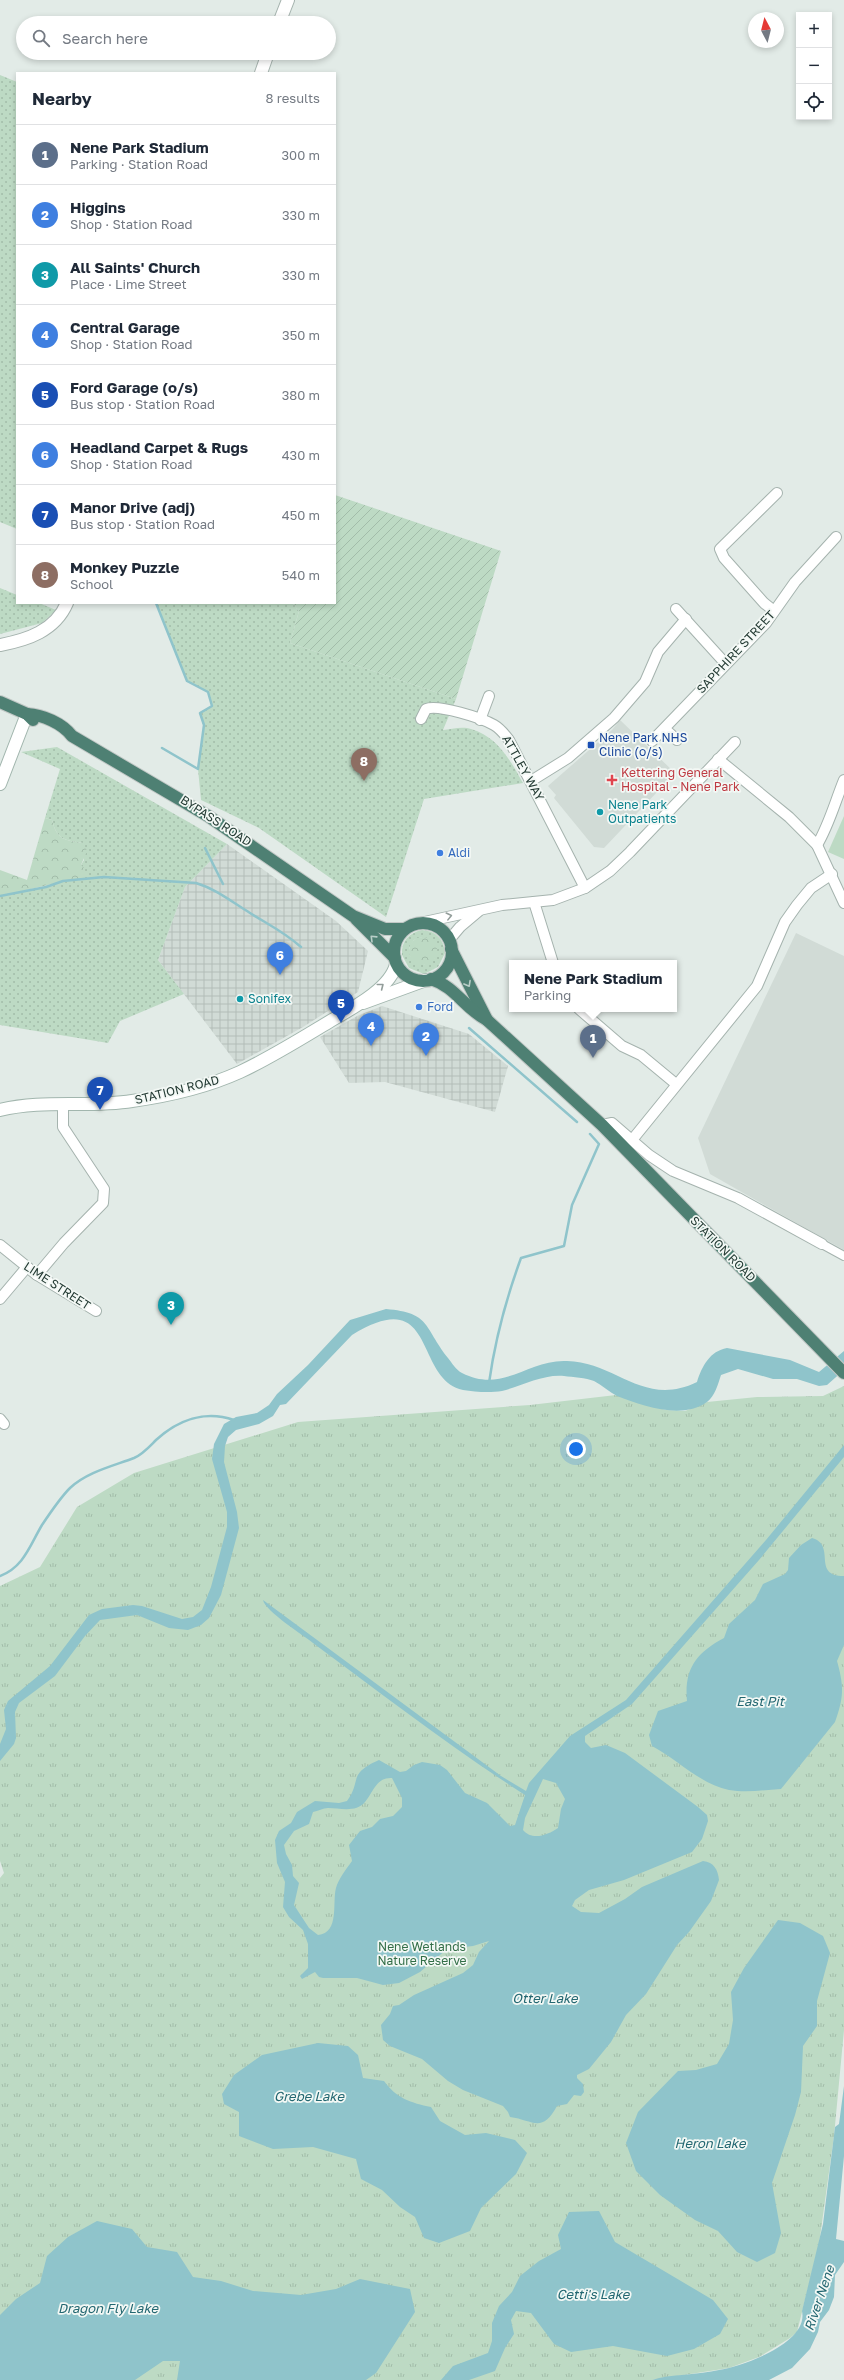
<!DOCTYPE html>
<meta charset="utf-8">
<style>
body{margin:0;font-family:"Golos Text",sans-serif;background:#f6f6f7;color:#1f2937}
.controls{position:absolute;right:12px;top:12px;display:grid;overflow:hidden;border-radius:0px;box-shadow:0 2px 6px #0003}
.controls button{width:36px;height:36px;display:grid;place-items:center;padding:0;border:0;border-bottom:1px solid #e0e1e3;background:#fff;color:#1f2937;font:20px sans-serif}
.compass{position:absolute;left:748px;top:12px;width:36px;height:36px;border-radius:50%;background:#fff;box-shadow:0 2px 6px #0003;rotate:353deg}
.you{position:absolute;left:576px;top:1449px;width:14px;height:14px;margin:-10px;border:3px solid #fff;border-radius:50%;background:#1a73e8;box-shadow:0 0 0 6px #1a73e833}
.badge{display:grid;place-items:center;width:26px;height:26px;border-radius:50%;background:#ea580c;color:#fff;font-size:13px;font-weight:700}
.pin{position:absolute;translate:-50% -33px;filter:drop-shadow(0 1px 2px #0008)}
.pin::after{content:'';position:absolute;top:21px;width:14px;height:12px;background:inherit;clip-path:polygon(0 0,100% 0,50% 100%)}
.popup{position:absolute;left:509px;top:960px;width:168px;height:52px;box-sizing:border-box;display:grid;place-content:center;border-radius:0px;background:#fff;filter:drop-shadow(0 1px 3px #0005);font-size:13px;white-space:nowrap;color:#747a83}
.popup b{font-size:15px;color:#1f2937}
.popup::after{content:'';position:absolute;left:50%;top:100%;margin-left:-8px;border:8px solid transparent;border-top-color:#fff}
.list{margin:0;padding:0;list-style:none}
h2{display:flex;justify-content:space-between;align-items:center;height:52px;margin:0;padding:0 16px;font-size:17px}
h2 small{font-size:13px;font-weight:400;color:#747a83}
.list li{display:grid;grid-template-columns:26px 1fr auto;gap:12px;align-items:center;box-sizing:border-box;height:60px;padding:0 16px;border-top:1px solid #e0e1e3}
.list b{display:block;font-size:15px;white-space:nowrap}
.list p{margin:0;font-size:13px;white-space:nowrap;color:#747a83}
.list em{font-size:13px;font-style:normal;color:#747a83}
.icon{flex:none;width:22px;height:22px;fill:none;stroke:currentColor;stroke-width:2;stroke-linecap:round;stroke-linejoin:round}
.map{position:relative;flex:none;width:844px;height:2380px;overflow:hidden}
.search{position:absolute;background:#fff;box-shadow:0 2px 6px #0003;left:16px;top:16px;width:320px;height:44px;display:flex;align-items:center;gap:10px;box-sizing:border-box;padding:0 14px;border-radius:22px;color:#747a83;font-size:15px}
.panel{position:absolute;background:#fff;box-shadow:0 2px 6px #0003;left:16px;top:72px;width:320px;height:532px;border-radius:0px}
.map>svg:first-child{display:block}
</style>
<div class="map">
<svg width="844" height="2380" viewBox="0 0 844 2380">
<defs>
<pattern id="industrial-grid" width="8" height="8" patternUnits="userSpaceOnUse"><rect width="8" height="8" fill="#d1dbd6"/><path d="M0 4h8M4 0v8" fill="none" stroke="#b3bdb8"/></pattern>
<pattern id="grass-dots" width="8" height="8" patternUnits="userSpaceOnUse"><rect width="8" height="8" fill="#bddac4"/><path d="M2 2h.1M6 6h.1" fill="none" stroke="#a2bca9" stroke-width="1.8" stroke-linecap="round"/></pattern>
<pattern id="forest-crowns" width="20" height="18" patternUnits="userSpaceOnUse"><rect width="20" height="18" fill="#bddac4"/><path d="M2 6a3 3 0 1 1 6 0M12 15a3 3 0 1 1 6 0" fill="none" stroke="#a2bca9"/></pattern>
<pattern id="park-tufts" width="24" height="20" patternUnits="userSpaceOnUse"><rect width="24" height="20" fill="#bddac4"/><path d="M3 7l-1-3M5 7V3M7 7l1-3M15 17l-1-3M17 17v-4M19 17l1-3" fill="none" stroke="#a2bca9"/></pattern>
<pattern id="garden-furrows" width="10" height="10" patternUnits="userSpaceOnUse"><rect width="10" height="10" fill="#bddac4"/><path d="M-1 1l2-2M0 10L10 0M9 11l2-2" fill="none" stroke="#a2bca9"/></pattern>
</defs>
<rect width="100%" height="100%" fill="#e2ebe7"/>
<g fill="#d1dbd6">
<polygon points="620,720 675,773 604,848 594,847 554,798 556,795 548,786 612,730"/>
<polygon points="796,933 844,956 844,1250 710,1174 698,1138"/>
</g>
<g fill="url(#industrial-grid)">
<polygon points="227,844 336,921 368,951 358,992 303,1027 237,1064 158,960 185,887"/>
<polygon points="382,1006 469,1034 508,1066 495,1112 385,1082 349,1083 320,1037 357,1016"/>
</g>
<g fill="url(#grass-dots)" fill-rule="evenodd">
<polygon points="0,75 17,82 17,529 0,522"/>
<polygon points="0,588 17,595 17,603 39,603 56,610 42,623 0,634"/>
<path d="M156,603H292L299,611L290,643L456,699L443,730C451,729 463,726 471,729C498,737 510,760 523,783L424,799L386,917L259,828L201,800L198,769L204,725L200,713L212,706L208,692L187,681Z"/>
<path d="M57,747L227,844L185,887L158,960L184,994L120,1021L108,1043L0,1025V896L46,887L63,881L85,880L81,865L84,860L83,843C64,840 57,840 52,820L45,818L60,769L21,752Z"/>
<path d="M422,930C436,931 444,939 445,953L438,967L424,974L409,968L402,955C401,941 409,933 422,930ZM422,937L435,958L424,965L410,956L409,948L414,940Z"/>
</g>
<g fill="url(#forest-crowns)">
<path d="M45,818L52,820C57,840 64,840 83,843L87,851L81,865L85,869V880C57,880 28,891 0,896V870L27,880Z"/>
<circle cx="423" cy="951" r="14"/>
</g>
<polygon fill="url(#park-tufts)" points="844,1386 844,2030 834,2136 819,2244 797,2332 790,2338 759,2357 729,2368 652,2380 0,2380 0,1878 4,1873 0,1861 0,1586 40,1567 77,1507 134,1473 298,1422 530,1405 616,1395 666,1410 685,1411 707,1402 757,1397 823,1396"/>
<polygon fill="url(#garden-furrows)" points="335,495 501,551 456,699 290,643 299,611 292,603 335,603"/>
<polygon fill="#bddac4" points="844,816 844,859 828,852"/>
<g fill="#8fc4cb" fill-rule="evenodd">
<path d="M386,1309C431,1313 423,1326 448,1358C452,1363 456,1370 462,1373C503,1394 528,1359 567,1361C616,1362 644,1408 697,1382C702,1366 710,1351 727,1348L790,1360L819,1372L844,1351V1370L827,1385L819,1386L797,1379H773L738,1369L721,1375C718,1384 715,1396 707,1402C682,1420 643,1406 617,1396C609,1392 602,1385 594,1381C586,1378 573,1377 564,1376C543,1374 522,1386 502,1391C490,1393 475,1392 463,1390C413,1379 438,1282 352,1335L286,1404L280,1405L273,1416L259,1424L236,1430L228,1437L225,1446L224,1462L237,1512L239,1528L221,1595L209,1618L201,1625L188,1630L169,1628L137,1615L100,1620L85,1636L55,1676L19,1703L15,1712L16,1738L14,1744L0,1761V1744L6,1729L4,1710L8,1701L50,1666L89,1615L102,1609L133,1605L142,1606L182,1619L193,1617L202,1610L211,1587L227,1527V1512L212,1459L214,1444L224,1424L236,1417L257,1413L269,1405L277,1394L308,1365L350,1320Z"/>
<path d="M844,1445V1457L759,1560L632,1704L585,1736V1742L591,1748L606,1745L625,1753L698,1807L707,1815L708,1821L702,1839L692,1852L624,1880L589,1890L575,1900L572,1906L581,1912L599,1913L625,1899L642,1887L703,1861C714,1862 718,1870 719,1880L711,1901L689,1932L677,1945L646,1994L626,2015L611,2042L589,2069L577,2075V2078L583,2084L584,2092L581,2096L574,2095L567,2104L557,2106C542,2134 533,2120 510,2117L508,2112L503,2106L463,2090L448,2081L422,2059L390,2046L383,2040L381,2025L390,2014L393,2006L399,2005L414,1995L463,1973L473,1965L479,1952L489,1941L473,1946L447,1949L420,1972L399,1983L383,1985L357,1978H323L319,1977L315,1972L302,1979L300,1976L308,1968V1944L303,1930L289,1917L283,1907L285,1882L277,1863L275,1840L279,1831L291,1823L297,1812L315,1801L339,1803L347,1801C362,1781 347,1774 379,1760L400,1772L406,1771L414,1765L422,1762L440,1765L447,1770L465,1793L487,1803L510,1826L515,1825L525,1795C452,1748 383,1695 313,1643C303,1635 265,1611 263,1600L501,1776L526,1791L529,1783L570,1736L626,1700L766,1540ZM392,1778L402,1798V1807L393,1816L380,1819L372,1827L360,1831L349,1845L352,1861C346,1869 338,1880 336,1888C332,1902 340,1933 318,1935L309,1928L294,1905L299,1883L293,1876L292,1865L286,1854L284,1845L294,1831L309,1824L313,1812C318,1811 323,1808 328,1808C340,1808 356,1813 365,1802C373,1793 376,1777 392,1778ZM543,1779L556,1783L565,1799L561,1809L558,1828C548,1835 532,1841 523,1830L525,1818Z"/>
<path d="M812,1538C837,1545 811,1576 844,1576V1645L837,1661C844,1686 844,1697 835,1722L781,1789C764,1790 746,1793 729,1790C700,1784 677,1759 652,1746L649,1735L658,1711L687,1701C684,1669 696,1653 724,1638L729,1624L755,1600L763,1584L785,1574L788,1570L789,1558L801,1545Z"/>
<polygon points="778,1920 800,1923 823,1936 830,1953 817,2001 817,2026 803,2046 801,2092 795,2115 772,2183 781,2233 775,2253 757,2262 737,2252 718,2231 695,2220 660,2195 636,2171 626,2143 638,2112 678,2071 696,2070 717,2064 729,2044 733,2020 731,1992 744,1968"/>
<path d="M318,2043L348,2046L358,2055L363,2078L384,2081C396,2098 411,2103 431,2107L440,2121L465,2135L486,2133L515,2140L527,2153L516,2174L481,2208L470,2231L439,2243L424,2238L415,2217L400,2207L382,2190L361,2179L356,2159L313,2147L273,2149L239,2136V2112L224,2104L222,2094L234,2075L262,2055Z"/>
<path d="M844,2086V2156L836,2239L844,2241V2262L835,2275L834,2297L829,2310L820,2322L818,2332L810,2349L792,2368L769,2380H652C670,2374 699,2375 719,2370C743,2366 809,2343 802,2311L823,2224L835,2127L839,2124Z"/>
<polygon points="599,2211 615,2242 713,2300 728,2319 720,2334 694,2349 667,2356 613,2346 571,2352 554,2344 531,2313 516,2311 511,2320 514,2334 505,2348 495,2371 469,2380 441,2380 453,2366 488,2353 492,2341 492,2323 499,2306 512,2292 520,2276 539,2261 561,2249 558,2235 569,2212"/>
<polygon points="97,2221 132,2229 147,2247 177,2252 193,2277 221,2281 253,2291 301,2295 336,2289 360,2279 410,2289 415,2312 376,2373 366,2380 177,2380 180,2361 163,2361 135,2380 0,2380 0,2315 16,2299 40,2283 47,2256 68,2237"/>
</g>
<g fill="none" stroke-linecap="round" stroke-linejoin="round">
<g stroke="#8fc4cb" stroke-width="2.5">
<polyline points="156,603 187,681 208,692 212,706 200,713 204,725 198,769 162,748"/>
<polyline points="205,848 223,884"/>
<path d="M0,896L46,887L63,881L104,877L196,883C216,889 232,902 250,913C269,925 283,931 301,947"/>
<polyline points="469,1028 577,1122"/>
<path d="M489,1383C495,1340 506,1299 521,1258L564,1246L572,1205L599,1144L590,1134"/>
<path d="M0,1576C24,1567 30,1545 42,1525C50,1513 60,1498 70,1488C87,1472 113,1466 134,1458C143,1454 149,1447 156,1440C178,1420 205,1410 234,1420"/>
</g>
<g stroke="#a5b3ae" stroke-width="10">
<polyline id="pedestrian" points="822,1244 844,1256"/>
</g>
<g stroke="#a5b3ae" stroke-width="12">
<g id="minor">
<polyline points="676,609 725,663"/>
<polyline points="774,611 764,603 724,558 720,549 777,493"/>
<path d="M421,719L426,709C438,704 482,718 494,725C501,729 505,735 509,740L585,888"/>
<polyline points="480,720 489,696"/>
<polyline points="665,729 677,740"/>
<polyline points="652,741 766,623 795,582 836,537"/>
<polyline points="718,759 789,817 817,845 844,903"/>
<polyline points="531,781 568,758 614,718 645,682 658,652 686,619"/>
<path d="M817,845C829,825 835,802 844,780"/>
<polyline points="534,902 553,963"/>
<polyline points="420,923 502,905 553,900 585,888 610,871 630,852 735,742"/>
<polyline points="449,940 460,927 479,911"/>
<polyline points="579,1009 622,1046 641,1055 676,1084"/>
<polyline points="602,1125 612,1123 649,1155 673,1171 738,1198 822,1244"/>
<polyline points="632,1140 757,986 785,922 797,905 811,888 832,874"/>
<polyline points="0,1245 37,1275 96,1311"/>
<polyline points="37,1275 64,1243 103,1203 104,1189 63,1127 63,1104"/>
<polyline points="0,1299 27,1267"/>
<polyline points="0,1419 4,1424"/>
</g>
</g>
<g stroke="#a5b3ae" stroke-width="14">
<g id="tertiary">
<polyline points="279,23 288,0"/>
<polyline points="261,73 268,53"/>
<path d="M0,645C27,640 55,631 67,603"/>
</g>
</g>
<g stroke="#a2b6ae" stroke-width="14">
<g id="secondary">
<polyline points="0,784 27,714"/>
<polyline points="363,1003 426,980"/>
<path d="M0,1110C43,1099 89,1108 132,1101C168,1096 207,1087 240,1072C272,1057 302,1038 332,1020C353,1008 391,988 396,964"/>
</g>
</g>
<g stroke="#c2c8c6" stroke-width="14">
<g id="trunk">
<polyline points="0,702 27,714 33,720"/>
<path d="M27,714C43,715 62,723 72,736L208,816L353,916L385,929H405"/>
<polyline points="356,919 395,958"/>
<circle cx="423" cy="952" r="29"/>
<polyline points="451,949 487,1020"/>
<path d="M431,979C456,987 464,1008 487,1020L602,1125L844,1373"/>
</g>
</g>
<use href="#pedestrian" stroke="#fff" stroke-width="8"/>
<use href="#minor" stroke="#fff" stroke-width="10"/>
<use href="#tertiary" stroke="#fff" stroke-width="12"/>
<use href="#secondary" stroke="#fff" stroke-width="12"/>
<use href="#trunk" stroke="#4e8073" stroke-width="12"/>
</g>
<defs><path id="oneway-chevron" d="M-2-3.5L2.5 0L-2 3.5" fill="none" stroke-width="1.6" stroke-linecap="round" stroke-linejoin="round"/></defs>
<g stroke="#929d9a">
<use href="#oneway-chevron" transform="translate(449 916) rotate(-14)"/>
<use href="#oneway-chevron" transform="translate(381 986) rotate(-38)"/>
</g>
<g stroke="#b9cec8">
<use href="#oneway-chevron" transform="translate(373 938) rotate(-136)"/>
<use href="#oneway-chevron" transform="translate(468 984) rotate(61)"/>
</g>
<rect fill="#1a4fb4" stroke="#f3f8f5" stroke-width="1.5" x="587" y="741" width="8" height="8" rx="2"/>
<path fill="#e0444e" stroke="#f3f8f5" stroke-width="1.5" d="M610 774h4v4h4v4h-4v4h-4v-4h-4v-4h4z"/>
<g fill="#0f9aa8" stroke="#f3f8f5" stroke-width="1.5">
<circle cx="600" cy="812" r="4"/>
<circle cx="240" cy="999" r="4"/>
</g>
<g fill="#3f7fe0" stroke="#f3f8f5" stroke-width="1.5">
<circle cx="440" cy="853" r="4"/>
<circle cx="419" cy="1007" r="4"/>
</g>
<g text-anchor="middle" stroke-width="3.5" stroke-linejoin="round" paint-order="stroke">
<g font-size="12" fill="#243b34" stroke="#f3f8f5">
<text transform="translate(736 652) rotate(-47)" y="4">SAPPHIRE STREET</text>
<text transform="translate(523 768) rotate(61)" y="4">ATTLEY WAY</text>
<text transform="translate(216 821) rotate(33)" y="4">BYPASS ROAD</text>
<text transform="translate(177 1090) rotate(-14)" y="4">STATION ROAD</text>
<text transform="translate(723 1249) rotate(45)" y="4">STATION ROAD</text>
<text transform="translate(57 1286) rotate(33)" y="4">LIME STREET</text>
</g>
<g font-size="12" fill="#164399" stroke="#f3f8f5" text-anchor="start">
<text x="599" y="742">Nene Park NHS<tspan x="599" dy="14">Clinic (o/s)</tspan></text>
</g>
<g font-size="12" fill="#be3a42" stroke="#f3f8f5" text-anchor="start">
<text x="621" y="777">Kettering General<tspan x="621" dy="14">Hospital - Nene Park</tspan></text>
</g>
<g font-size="12" fill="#0d838f" stroke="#f3f8f5" text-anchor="start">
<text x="608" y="809">Nene Park<tspan x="608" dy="14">Outpatients</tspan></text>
<text x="248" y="1003">Sonifex</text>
</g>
<g font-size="12" fill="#366cbe" stroke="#f3f8f5" text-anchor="start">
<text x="448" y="857">Aldi</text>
<text x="427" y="1011">Ford</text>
</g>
<g font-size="12" fill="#326e47" stroke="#f3f8f5">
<text x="422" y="1951">Nene Wetlands<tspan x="422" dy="14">Nature Reserve</tspan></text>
</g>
<g font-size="13" font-style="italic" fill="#236771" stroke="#f3f8f5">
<text x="760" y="1706">East Pit</text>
<text x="545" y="2003">Otter Lake</text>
<text x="309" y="2101">Grebe Lake</text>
<text x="710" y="2148">Heron Lake</text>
<text x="593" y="2299">Cetti's Lake</text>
<text transform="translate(819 2298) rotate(-71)" y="5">River Nene</text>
<text x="108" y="2313">Dragon Fly Lake</text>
</g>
</g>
</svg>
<div class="controls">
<button>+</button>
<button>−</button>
<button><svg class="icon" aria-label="locate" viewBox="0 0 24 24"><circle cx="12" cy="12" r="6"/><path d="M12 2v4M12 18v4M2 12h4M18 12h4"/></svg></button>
</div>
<svg class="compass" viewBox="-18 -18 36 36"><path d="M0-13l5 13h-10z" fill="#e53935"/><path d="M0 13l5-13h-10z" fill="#747a83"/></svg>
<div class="you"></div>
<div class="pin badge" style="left:593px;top:1058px;background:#5c6f8a">1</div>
<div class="popup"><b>Nene Park Stadium</b>Parking</div>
<div class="pin badge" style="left:426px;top:1056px;background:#3f7fe0">2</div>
<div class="pin badge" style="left:171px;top:1325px;background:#0f9aa8">3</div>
<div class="pin badge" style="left:371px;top:1046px;background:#3f7fe0">4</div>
<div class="pin badge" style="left:341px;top:1023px;background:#1a4fb4">5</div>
<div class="pin badge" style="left:280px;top:975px;background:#3f7fe0">6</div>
<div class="pin badge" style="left:100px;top:1110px;background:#1a4fb4">7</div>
<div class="pin badge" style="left:364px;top:781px;background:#8d6e63">8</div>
<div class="search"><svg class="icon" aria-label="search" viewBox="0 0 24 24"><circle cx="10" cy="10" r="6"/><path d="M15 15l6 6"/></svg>Search here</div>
<section class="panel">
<h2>Nearby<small>8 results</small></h2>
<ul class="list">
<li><span class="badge" style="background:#5c6f8a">1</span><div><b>Nene Park Stadium</b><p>Parking · Station Road</p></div><em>300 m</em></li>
<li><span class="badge" style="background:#3f7fe0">2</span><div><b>Higgins</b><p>Shop · Station Road</p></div><em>330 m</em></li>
<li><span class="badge" style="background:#0f9aa8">3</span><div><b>All Saints' Church</b><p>Place · Lime Street</p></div><em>330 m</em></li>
<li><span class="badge" style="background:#3f7fe0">4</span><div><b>Central Garage</b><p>Shop · Station Road</p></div><em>350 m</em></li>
<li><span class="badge" style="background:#1a4fb4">5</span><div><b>Ford Garage (o/s)</b><p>Bus stop · Station Road</p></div><em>380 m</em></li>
<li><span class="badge" style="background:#3f7fe0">6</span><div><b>Headland Carpet &amp; Rugs</b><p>Shop · Station Road</p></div><em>430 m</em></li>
<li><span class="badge" style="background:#1a4fb4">7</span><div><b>Manor Drive (adj)</b><p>Bus stop · Station Road</p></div><em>450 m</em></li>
<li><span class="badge" style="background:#8d6e63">8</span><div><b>Monkey Puzzle</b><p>School</p></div><em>540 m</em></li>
</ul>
</section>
</div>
